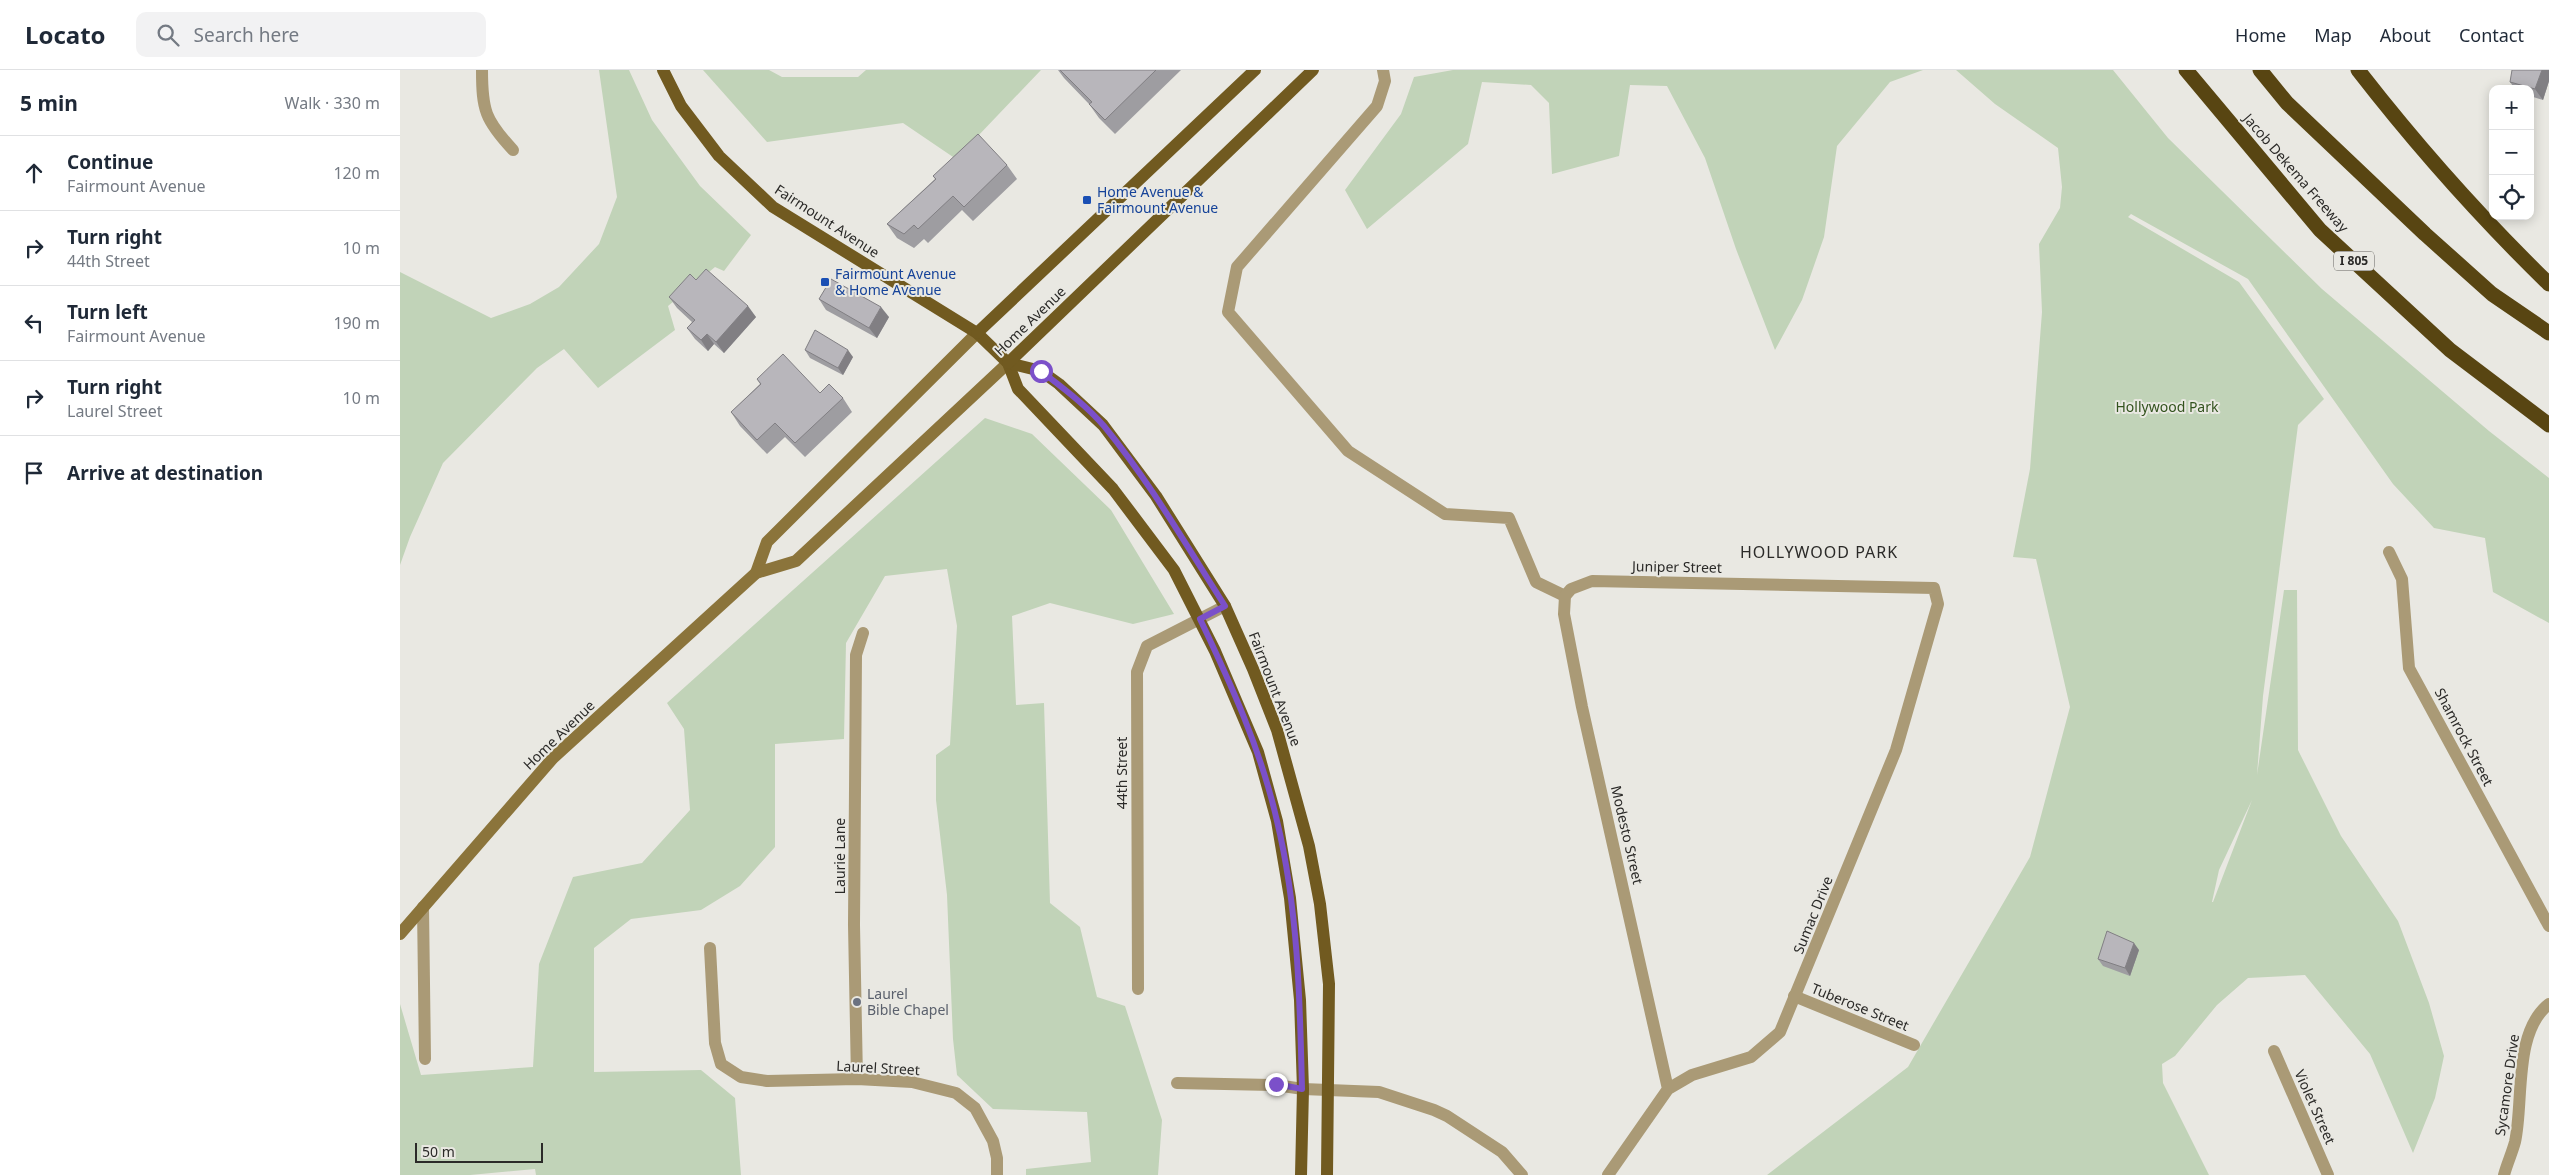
<!DOCTYPE html>
<meta charset="utf-8">
<style>
body{margin:0;font-family:"Noto Sans",sans-serif;background:#f2f2f3;color:#1f2937}
.controls{position:absolute;right:15px;top:15px;display:grid;overflow:hidden;border-radius:10px;box-shadow:0 2px 12px #0003}
.controls button{width:45px;height:45px;display:grid;place-items:center;padding:0;border:0;border-bottom:1px solid #e0e1e3;background:#fff;color:#1f2937;font:25px sans-serif}
.scale{position:absolute;left:15px;bottom:12px;width:128px;box-sizing:border-box;padding-left:5px;border:2px solid #2b2a28;border-top:0;font-size:14px;line-height:18px;white-space:nowrap;color:#2b2a28;-webkit-text-stroke:4px #e9e8e2;paint-order:stroke}
.stop{position:absolute;width:15px;height:15px;margin:-11px;border:4px solid #7b50c9;border-radius:50%;background:#fff}
.stop.end{background:#7b50c9;border-color:#fff;box-shadow:0 1px 5px #0008}
.list{margin:0;padding:0;list-style:none}
h2{display:flex;justify-content:space-between;align-items:center;height:65px;margin:0;padding:0 20px;font-size:21px}
h2 small{font-size:16px;font-weight:400;color:#747a83}
.list li{display:grid;grid-template-columns:32px 1fr auto;gap:15px;align-items:center;box-sizing:border-box;height:75px;padding:0 20px;border-top:1px solid #e0e1e3}
.list b{display:block;font-size:19px;white-space:nowrap}
.list p{margin:0;font-size:16px;white-space:nowrap;color:#747a83}
.list em{font-size:16px;font-style:normal;color:#747a83}
.icon{flex:none;width:28px;height:28px;fill:none;stroke:currentColor;stroke-width:2;stroke-linecap:round;stroke-linejoin:round}
.map{position:relative;flex:none;width:2149px;height:1105px;overflow:hidden}
header{display:flex;align-items:center;gap:30px;box-sizing:border-box;height:70px;padding:0 25px;background:#fff;border-bottom:1px solid #e0e1e3}
header strong{font-size:24px}
nav{display:flex;gap:28px;margin-inline-start:auto;font-size:18px}
.search{width:350px;height:45px;background:#f2f2f3;display:flex;align-items:center;gap:12px;box-sizing:border-box;padding:0 18px;border-radius:10px;color:#747a83;font-size:19px}
main{display:flex}
aside{flex:1;background:#fff}
.map>svg:first-child{display:block}
</style>
<header>
<strong>Locato</strong>
<div class="search"><svg class="icon" aria-label="search" viewBox="0 0 24 24"><circle cx="10" cy="10" r="6"/><path d="M15 15l6 6"/></svg>Search here</div>
<nav><a>Home</a><a>Map</a><a>About</a><a>Contact</a></nav>
</header>
<main>
<aside>
<h2>5 min<small>Walk · 330 m</small></h2>
<ul class="list">
<li><svg class="icon" aria-label="ahead" viewBox="0 0 24 24"><path d="M12 20V5M6 11l6-6 6 6"/></svg><div><b>Continue</b><p>Fairmount Avenue</p></div><em>120 m</em></li>
<li><svg class="icon" aria-label="right" viewBox="0 0 24 24"><path d="M7 20v-9h11M14 6l5 5-5 5"/></svg><div><b>Turn right</b><p>44th Street</p></div><em>10 m</em></li>
<li><svg class="icon" aria-label="left" viewBox="0 0 24 24"><path d="M17 20v-9H6M10 6l-5 5 5 5"/></svg><div><b>Turn left</b><p>Fairmount Avenue</p></div><em>190 m</em></li>
<li><svg class="icon" aria-label="right" viewBox="0 0 24 24"><path d="M7 20v-9h11M14 6l5 5-5 5"/></svg><div><b>Turn right</b><p>Laurel Street</p></div><em>10 m</em></li>
<li><svg class="icon" aria-label="arrive" viewBox="0 0 24 24"><path d="M6 21V4h12l-3 4 3 4H6"/></svg><div><b>Arrive at destination</b></div></li>
</ul>
</aside>
<div class="map">
<svg width="2149" height="1105" viewBox="0 0 2149 1105">
<rect width="100%" height="100%" fill="#e9e8e2"/>
<g fill="#c1d3b8" fill-rule="evenodd">
<polygon points="199,0 229,0 252,50 300,116 351,165 324,201 315,197 268,236 275,260 198,318 164,279 137,298 43,393 10,467 0,495 0,202 91,248 130,234 159,217 199,174 217,127"/>
<polygon points="303,0 369,0 382,7 458,7 466,0 641,0 556,89 503,53 367,72"/>
<polygon points="1053,0 1523,0 1490,12 1437,76 1424,167 1402,230 1375,280 1336,179 1305,88 1267,16 1230,15 1219,86 1152,104 1149,33 1131,15 1082,12 1068,74 967,159 945,120 1001,44 1014,7"/>
<path d="M1556,0H1713L1768,68L1922,219L2089,361L2149,408V553L2093,522L2085,468L2034,458L1993,414L1848,209L1731,144L1728,147L1839,212L1924,329L1898,355L1863,626L1857,705L1884,520H1897L1898,680L1941,766L1998,851L2029,933L2044,986L2035,1028L2013,1083L1970,984L1905,905L1848,908L1817,935L1775,986L1762,994L1763,1013L1809,1105H1367L1508,997L1630,787L1670,637L1636,489L1613,487L1630,399L1642,242L1639,174L1660,138L1662,117L1658,78L1595,34ZM1852,730L1813,832H1812L1819,800Z"/>
<polygon points="585,348 632,364 711,440 774,544 733,554 650,533 612,546 616,635 644,633 650,833 680,857 697,927 725,936 762,1050 758,1105 626,1105 626,1099 691,1092 687,1042 593,1039 557,1005 553,969 547,825 536,730 536,685 550,675 557,556 547,499 485,506 446,573 444,669 375,674 375,777 340,816 301,840 231,849 194,878 194,1002 301,1000 335,1028 341,1105 136,1105 135,1099 70,1105 0,1105 0,934 21,1005 133,997 139,894 173,807 242,793 290,740 284,659 267,633"/>
</g>
<g fill="none" stroke-linecap="round" stroke-linejoin="round">
<g stroke="#aa9a76" stroke-width="12">
<path d="M82,0C82,40 85,50 113,80"/>
<polyline points="983,0 985,11 977,36 837,197 828,242 948,381 1045,444 1109,448 1136,512 1165,526"/>
<polyline points="1989,482 2002,509 2009,598 2149,856"/>
<polyline points="23,837 25,989"/>
<polyline points="310,878 315,973 321,994 341,1007 367,1011 457,1009 512,1012 556,1023 575,1038 593,1071 597,1088 597,1105"/>
<polyline points="738,919 737,602 747,576 825,536"/>
<polyline points="1394,926 1514,975"/>
<polyline points="1874,981 1928,1105"/>
<polyline points="457,1009 454,855 456,585 463,563"/>
<polyline points="777,1013 876,1015 903,1019 979,1022 1034,1040 1047,1046 1102,1082 1122,1105"/>
<polyline points="1208,1105 1268,1019 1292,1005 1351,987 1380,962 1496,680 1538,534 1534,518 1192,511 1171,519 1165,526 1164,544 1182,637 1268,1019"/>
<path d="M2104,1105C2107,1094 2112,1083 2115,1072C2124,1031 2113,962 2149,934"/>
</g>
<g stroke="#8b743b" stroke-width="12">
<polyline points="356,503 367,472 577,263"/>
<polyline points="0,864 153,688 356,503 396,491 608,293"/>
</g>
<g stroke="#715a20" stroke-width="12">
<polyline points="263,0 281,36 319,86 373,137 577,263 608,293 618,319 713,419 774,500 815,581 858,682 877,751 890,828 900,930 903,1019 901,1105"/>
<polyline points="577,263 855,0"/>
<polyline points="608,293 641,301 659,314 703,355 756,426 825,536 853,599 877,660 909,776 920,834 929,914 927,1105"/>
<polyline points="608,293 913,0"/>
</g>
<g stroke="#584512" stroke-width="15">
<polyline points="1786,0 1920,160 2050,280 2149,355"/>
<polyline points="1860,0 1887,33 2025,164 2092,224 2149,263"/>
<path d="M1958,0C2017,76 2080,147 2149,214"/>
</g>
</g>
<g fill="#9e9da1">
<polygon points="658,0 781,0 715,64 699,48 689,34 664,8"/>
<polygon points="2149,0 2149,11 2143,30 2130,26 2130,19 2115,19 2110,12"/>
<polygon points="607,95 617,109 573,151 562,140 528,173 524,169 514,178 497,168 487,154 535,109 533,106"/>
<polygon points="296,210 356,247 324,283 314,274 308,281 295,269 287,258 292,252 277,238 269,227"/>
<polygon points="419,229 489,247 477,268 426,240"/>
<polygon points="405,280 453,287 443,305 410,288"/>
<polygon points="357,309 443,328 452,342 405,387 385,367 367,384 340,356 331,342 360,314"/>
<polygon points="1739,880 1730,906 1703,896 1698,889"/>
</g>
<g fill="#817f83">
<polygon points="2142,0 2149,0 2149,11 2143,30 2135,19"/>
<polygon points="348,236 356,247 324,283 316,272"/>
<polygon points="481,237 489,247 477,268 469,258"/>
<polygon points="307,264 314,274 308,281 301,270"/>
<polygon points="448,280 453,287 443,305 438,298"/>
<polygon points="1734,873 1739,880 1730,906 1725,898"/>
</g>
<g fill="#b8b6bb" stroke="#817f83">
<polygon points="660,0 756,0 705,50 689,34 692,32"/>
<polygon points="2112,0 2142,0 2135,19 2110,12"/>
<polygon points="578,64 607,95 564,137 553,126 518,159 514,155 504,164 487,154 536,109 533,106"/>
<polygon points="306,199 348,236 316,272 307,264 301,270 287,258 295,250 269,227 290,204 296,210"/>
<polygon points="431,209 481,237 469,258 419,229"/>
<polygon points="415,260 448,280 438,298 405,280"/>
<polygon points="383,284 420,323 429,314 443,328 395,373 375,353 357,370 331,342 361,314 357,309"/>
<polygon points="1707,861 1734,873 1725,898 1698,889"/>
</g>
<g fill="none" stroke-linecap="round" stroke-linejoin="round">
<path stroke="#7b50c9" stroke-width="6" d="M641,301C663,318 686,335 704,356C750,412 786,475 825,536L800,549C831,614 861,680 877,751C898,838 900,930 902,1019L876,1014"/>
</g>
<g fill="#1a4fb4" stroke="#e9e8e2" stroke-width="2">
<rect x="682" y="125" width="10" height="10" rx="2.5"/>
<rect x="420" y="207" width="10" height="10" rx="2.5"/>
</g>
<circle fill="#6b7280" stroke="#e9e8e2" stroke-width="2" cx="457" cy="932" r="5"/>
<g text-anchor="middle" stroke-width="4" stroke-linejoin="round" paint-order="stroke">
<rect fill="#e9e8e2" stroke="#646360" stroke-width="1" x="1934" y="181.5" width="40" height="19" rx="4"/>
<g font-size="12" font-weight="bold" fill="#2b2a28">
<text x="1954" y="195">I 805</text>
</g>
<g font-size="14" fill="#2b2a28" stroke="#e9e8e2">
<text transform="translate(1896 103) rotate(49)" y="5">Jacob Dekema Freeway</text>
<text transform="translate(427 151) rotate(33)" y="5">Fairmount Avenue</text>
<text transform="translate(630 251) rotate(-44)" y="5">Home Avenue</text>
<text transform="translate(1277 497) rotate(1)" y="5">Juniper Street</text>
<text transform="translate(875 619) rotate(69)" y="5">Fairmount Avenue</text>
<text transform="translate(159 665) rotate(-44)" y="5">Home Avenue</text>
<text transform="translate(2064 667) rotate(62)" y="5">Shamrock Street</text>
<text transform="translate(722 703) rotate(-90)" y="5">44th Street</text>
<text transform="translate(1227 765) rotate(77)" y="5">Modesto Street</text>
<text transform="translate(440 786) rotate(-90)" y="5">Laurie Lane</text>
<text transform="translate(1413 845) rotate(-68)" y="5">Sumac Drive</text>
<text transform="translate(1460 937) rotate(22)" y="5">Tuberose Street</text>
<text transform="translate(478 998) rotate(3)" y="5">Laurel Street</text>
<text transform="translate(2107 1015) rotate(-82)" y="5">Sycamore Drive</text>
<text transform="translate(1915 1037) rotate(66)" y="5">Violet Street</text>
</g>
<g font-size="14" fill="#164399" stroke="#e9e8e2" text-anchor="start">
<text x="697" y="127">Home Avenue &amp;<tspan x="697" dy="16">Fairmount Avenue</tspan></text>
<text x="435" y="209">Fairmount Avenue<tspan x="435" dy="16">&amp; Home Avenue</tspan></text>
</g>
<g font-size="14" fill="#33531e" stroke="#e9e8e2">
<text x="1767" y="342">Hollywood Park</text>
</g>
<g font-size="14" fill="#5b616d" stroke="#e9e8e2" text-anchor="start">
<text x="467" y="929">Laurel<tspan x="467" dy="16">Bible Chapel</tspan></text>
</g>
<g font-size="16" letter-spacing="1" fill="#2b2a28" stroke="#e9e8e2">
<text x="1419" y="488">HOLLYWOOD PARK</text>
</g>
</g>
</svg>
<div class="controls">
<button>+</button>
<button>−</button>
<button><svg class="icon" aria-label="locate" viewBox="0 0 24 24"><circle cx="12" cy="12" r="6"/><path d="M12 2v4M12 18v4M2 12h4M18 12h4"/></svg></button>
</div>
<div class="scale">50 m</div>
<div class="stop" style="left:641px;top:301px"></div>
<div class="stop end" style="left:876px;top:1014px"></div>
</div>
</main>
